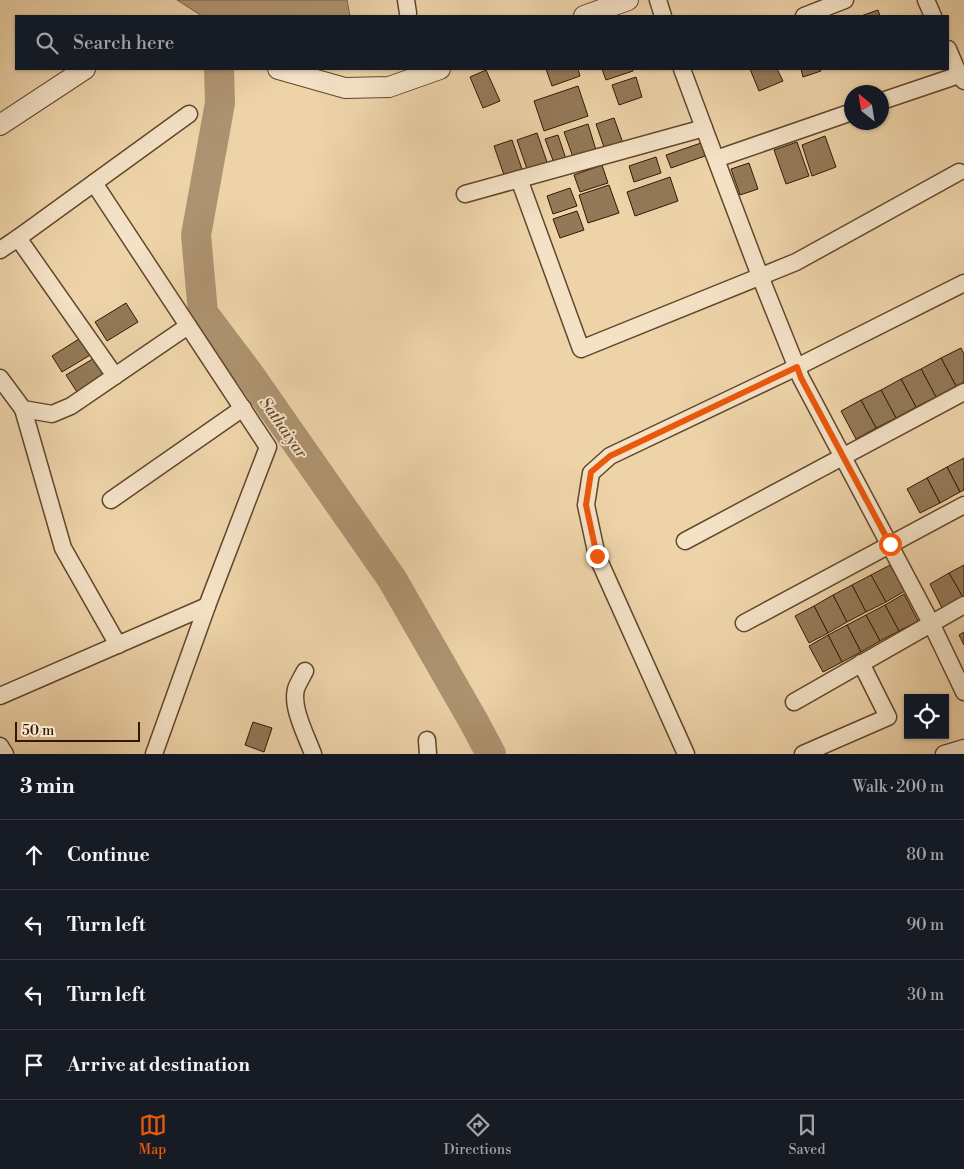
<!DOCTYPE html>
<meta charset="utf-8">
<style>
body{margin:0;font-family:"Libre Bodoni",serif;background:#20242c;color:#f1f3f6}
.controls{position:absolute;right:15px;bottom:15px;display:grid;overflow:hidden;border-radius:0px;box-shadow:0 1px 4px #0004}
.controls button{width:45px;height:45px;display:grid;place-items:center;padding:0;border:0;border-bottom:1px solid #363941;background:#171b24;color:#f1f3f6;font:25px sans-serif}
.compass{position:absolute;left:844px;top:85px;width:45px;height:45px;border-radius:50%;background:#171b24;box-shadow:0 1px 4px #0004;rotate:330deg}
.scale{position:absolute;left:15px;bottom:12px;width:125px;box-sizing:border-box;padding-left:5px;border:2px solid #321801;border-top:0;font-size:14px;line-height:18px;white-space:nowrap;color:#321801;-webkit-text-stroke:4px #f4e2c7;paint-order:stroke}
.stop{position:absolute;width:15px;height:15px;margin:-11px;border:4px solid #ea580c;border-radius:50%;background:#fff}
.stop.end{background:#ea580c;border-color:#fff;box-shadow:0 1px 5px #0008}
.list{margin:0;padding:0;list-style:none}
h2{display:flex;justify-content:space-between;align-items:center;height:65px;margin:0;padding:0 20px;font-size:21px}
h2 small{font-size:16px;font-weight:400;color:#9ea1a6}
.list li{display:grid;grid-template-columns:32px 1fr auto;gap:15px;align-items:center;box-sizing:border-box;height:70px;padding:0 20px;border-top:1px solid #363941}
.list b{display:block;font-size:19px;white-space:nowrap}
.list em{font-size:16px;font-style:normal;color:#9ea1a6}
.icon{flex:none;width:28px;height:28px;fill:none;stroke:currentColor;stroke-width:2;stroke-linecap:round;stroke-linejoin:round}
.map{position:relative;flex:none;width:964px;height:754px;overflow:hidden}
.search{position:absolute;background:#171b24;box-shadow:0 1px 4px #0004;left:15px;right:15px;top:15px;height:55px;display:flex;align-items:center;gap:12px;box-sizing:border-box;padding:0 18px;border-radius:0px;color:#9ea1a6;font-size:19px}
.sheet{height:345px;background:#171b24}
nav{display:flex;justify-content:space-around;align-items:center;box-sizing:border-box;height:70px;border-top:1px solid #363941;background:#171b24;font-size:14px;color:#9ea1a6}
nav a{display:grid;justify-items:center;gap:2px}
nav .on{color:#ea580c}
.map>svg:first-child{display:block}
</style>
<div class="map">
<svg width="964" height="754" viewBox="0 0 964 754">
<rect width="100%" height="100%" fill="#eed3a9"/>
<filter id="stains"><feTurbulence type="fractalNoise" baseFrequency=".004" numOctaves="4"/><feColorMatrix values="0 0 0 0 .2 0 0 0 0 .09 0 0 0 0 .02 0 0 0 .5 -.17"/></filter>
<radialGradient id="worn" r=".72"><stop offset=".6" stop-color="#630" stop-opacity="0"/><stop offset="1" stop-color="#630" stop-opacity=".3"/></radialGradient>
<polygon fill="#ae9370" stroke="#7c6244" points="177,0 347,0 350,16 202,16"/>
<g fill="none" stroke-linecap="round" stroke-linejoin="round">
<polyline stroke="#ae9370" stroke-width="30" points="219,69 220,103 196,235 203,313 249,374 392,579 474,722 491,754"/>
</g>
<g fill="#947958" stroke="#321801">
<polygon points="878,10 880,16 861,16"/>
<polygon points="546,69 578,69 580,76 552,86"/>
<polygon points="602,69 633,69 633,71 606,80"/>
<polygon points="750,69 777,69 783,81 759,91"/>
<polygon points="801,69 820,69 821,71 803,77"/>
<polygon points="486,70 500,101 483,108 470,77"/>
<polygon points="636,77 642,97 619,105 612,85"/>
<polygon points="578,86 588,116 544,131 534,101"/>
<polygon points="614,118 623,143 605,150 596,124"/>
<polygon points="588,124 596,150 573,157 564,132"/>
<polygon points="537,133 548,165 528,172 517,140"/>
<polygon points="558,135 566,159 554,163 545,139"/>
<polygon points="825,136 836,167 812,176 802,145"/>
<polygon points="512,140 523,172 505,178 494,146"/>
<polygon points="797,142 809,176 786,184 774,150"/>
<polygon points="701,143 705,156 671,168 666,155"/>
<polygon points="656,157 661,173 634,182 629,166"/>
<polygon points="749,163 758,189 740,195 731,169"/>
<polygon points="602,165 608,183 580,192 574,175"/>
<polygon points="670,177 678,201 635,216 627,192"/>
<polygon points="609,185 619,213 588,223 579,195"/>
<polygon points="570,188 577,206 553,214 547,196"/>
<polygon points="577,211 584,230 560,238 553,219"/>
<polygon points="126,303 138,322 107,341 95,322"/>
<polygon points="82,337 92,354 62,372 52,356"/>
<polygon points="961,348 964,354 964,382 956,386 941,358"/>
<polygon points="96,357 106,374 77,392 66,375"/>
<polygon points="941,358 956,386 936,397 921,369"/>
<polygon points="921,369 936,397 916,407 901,379"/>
<polygon points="901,379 916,407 896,418 881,390"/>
<polygon points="881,390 896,418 876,428 861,400"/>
<polygon points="861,400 876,428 856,439 841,411"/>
<polygon points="964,458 964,490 960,492 947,467"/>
<polygon points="947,467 960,492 940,503 927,478"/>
<polygon points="927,478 940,503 920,513 907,489"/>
<polygon points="890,565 905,591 886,602 871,575"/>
<polygon points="964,565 964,599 949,573"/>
<polygon points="949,573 964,599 943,610 930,584"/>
<polygon points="871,575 886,602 866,612 852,585"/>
<polygon points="852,585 866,612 847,622 833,595"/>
<polygon points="904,594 918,621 899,631 885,605"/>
<polygon points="833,595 847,622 828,633 814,606"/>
<polygon points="885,605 899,631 880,641 866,615"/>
<polygon points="814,606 828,633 809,643 795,616"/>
<polygon points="866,615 880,641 861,652 847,625"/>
<polygon points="847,625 861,652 842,662 828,635"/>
<polygon points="964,632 964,645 959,635"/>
<polygon points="828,635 842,662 823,672 809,646"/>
<polygon points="253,722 272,728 264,752 245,745"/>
</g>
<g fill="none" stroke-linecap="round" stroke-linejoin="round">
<g stroke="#61472b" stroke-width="19">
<g id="minor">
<polyline points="406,0 408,13"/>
<polyline points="658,0 663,16"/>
<polyline points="926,0 933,16"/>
<polyline points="804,16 845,0"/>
<polyline points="948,49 959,75"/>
<polyline points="882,101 959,75 964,81"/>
<polyline points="704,128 760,276 801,378 931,623 964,692"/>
<polyline points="716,159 852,112"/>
<polyline points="519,179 581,349 796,262 959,172"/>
<polyline points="94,183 268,447 207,606 154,754"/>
<polyline points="465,194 704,128 682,69"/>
<polyline points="18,238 115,376"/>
<polyline points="0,250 18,238 189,114"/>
<polyline points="0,378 23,409 52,414 71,406 188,326"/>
<polyline points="23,409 63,548 118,645"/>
<polyline points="111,500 243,408"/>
<polyline points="685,541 964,392"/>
<polyline points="744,623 964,505"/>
<path d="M305,671C302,677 298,683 296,689C291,708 307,737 313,754"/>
<polyline points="0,696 207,606"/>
<polyline points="794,702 964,605"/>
<polyline points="427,740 428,754"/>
<polyline points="0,746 5,754"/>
<polyline points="686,754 597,556 586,505 591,473 610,456 797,367 964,283"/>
<polyline points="803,754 888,717 861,663"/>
<polyline points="944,754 964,748"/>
</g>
</g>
<g stroke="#61472b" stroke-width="22">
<g id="tertiary">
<polyline points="584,16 628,0"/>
<polyline points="278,69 345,88 389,87 440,69"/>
<polyline points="0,125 85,69"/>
</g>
</g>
<use href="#minor" stroke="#f4e2c7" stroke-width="16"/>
<use href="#tertiary" stroke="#f4e2c7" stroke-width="20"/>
</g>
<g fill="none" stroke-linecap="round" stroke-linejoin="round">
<polyline stroke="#ea580c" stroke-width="6" points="597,556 586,505 591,472 610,456 797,367 801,378 890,544"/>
</g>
<g text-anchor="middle" stroke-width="4" stroke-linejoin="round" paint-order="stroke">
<g font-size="16" font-style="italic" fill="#64492d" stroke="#f4e2c7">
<text transform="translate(284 427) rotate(55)" y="6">Sathaiyar</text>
</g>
</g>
<rect width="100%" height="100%" filter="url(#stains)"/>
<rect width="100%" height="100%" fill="url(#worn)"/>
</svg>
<div class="controls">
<button><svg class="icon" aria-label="locate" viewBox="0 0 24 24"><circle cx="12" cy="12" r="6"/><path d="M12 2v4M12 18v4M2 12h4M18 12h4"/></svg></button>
</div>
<svg class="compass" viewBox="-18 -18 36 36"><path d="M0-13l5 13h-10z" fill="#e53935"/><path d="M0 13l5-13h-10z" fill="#9ea1a6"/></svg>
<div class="scale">50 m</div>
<div class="stop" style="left:890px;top:544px"></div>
<div class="stop end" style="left:597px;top:556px"></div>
<div class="search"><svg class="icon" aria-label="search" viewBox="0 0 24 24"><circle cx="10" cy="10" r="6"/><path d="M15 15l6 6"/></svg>Search here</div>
</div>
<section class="sheet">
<h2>3 min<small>Walk · 200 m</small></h2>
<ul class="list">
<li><svg class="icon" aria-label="ahead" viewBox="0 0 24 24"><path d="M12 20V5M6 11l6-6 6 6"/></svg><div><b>Continue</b></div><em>80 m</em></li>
<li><svg class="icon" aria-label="left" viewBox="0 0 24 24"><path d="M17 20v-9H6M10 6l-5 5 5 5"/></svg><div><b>Turn left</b></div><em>90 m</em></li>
<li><svg class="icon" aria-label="left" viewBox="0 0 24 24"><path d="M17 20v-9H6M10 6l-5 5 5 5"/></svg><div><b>Turn left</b></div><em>30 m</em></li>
<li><svg class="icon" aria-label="arrive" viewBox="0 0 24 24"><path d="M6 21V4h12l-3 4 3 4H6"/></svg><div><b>Arrive at destination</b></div></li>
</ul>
</section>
<nav>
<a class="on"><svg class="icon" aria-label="map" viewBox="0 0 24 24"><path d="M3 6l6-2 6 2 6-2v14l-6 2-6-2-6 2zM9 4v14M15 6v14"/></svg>Map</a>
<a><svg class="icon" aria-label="directions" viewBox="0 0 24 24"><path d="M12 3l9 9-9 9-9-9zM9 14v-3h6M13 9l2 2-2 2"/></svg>Directions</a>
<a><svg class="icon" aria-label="saved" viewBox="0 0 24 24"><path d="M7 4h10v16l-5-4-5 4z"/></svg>Saved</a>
</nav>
